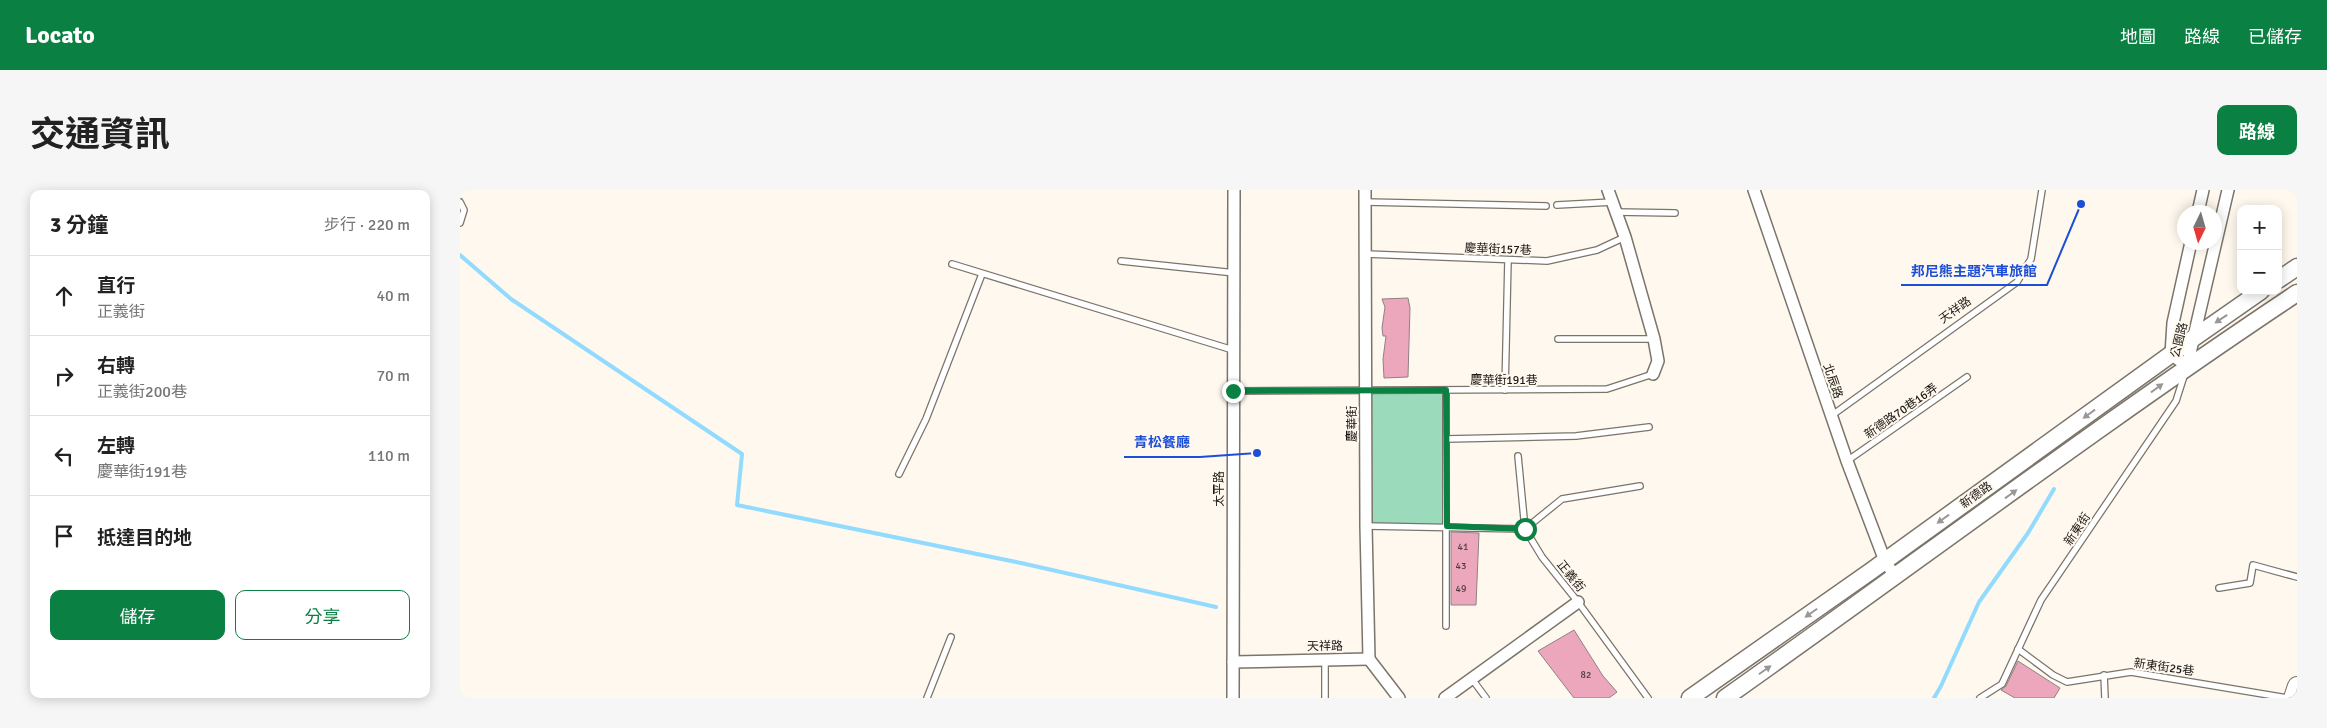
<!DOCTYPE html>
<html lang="zh-TW">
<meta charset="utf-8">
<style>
body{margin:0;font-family:Signika,"Noto Sans TC",sans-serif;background:#f6f6f6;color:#222}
.controls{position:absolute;right:15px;top:15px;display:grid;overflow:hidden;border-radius:10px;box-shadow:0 2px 12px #0003}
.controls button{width:45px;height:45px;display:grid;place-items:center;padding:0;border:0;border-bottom:1px solid #e0e0e0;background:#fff;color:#222;font:25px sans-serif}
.compass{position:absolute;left:1717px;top:15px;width:45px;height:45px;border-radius:50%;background:#fff;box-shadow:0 2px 12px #0003;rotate:185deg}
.stop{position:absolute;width:15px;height:15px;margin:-11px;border:4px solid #0b8043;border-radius:50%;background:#fff}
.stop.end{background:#0b8043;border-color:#fff;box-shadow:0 1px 5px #0008}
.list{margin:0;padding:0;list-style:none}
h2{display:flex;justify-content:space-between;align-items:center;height:65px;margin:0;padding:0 20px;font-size:21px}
h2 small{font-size:16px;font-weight:400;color:#767676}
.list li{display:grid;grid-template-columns:32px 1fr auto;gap:15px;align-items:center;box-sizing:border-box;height:80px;padding:0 20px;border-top:1px solid #e0e0e0}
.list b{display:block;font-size:19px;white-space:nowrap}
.list p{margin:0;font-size:16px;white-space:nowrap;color:#767676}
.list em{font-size:16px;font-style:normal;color:#767676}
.actions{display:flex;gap:10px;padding:15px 20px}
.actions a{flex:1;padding:11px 0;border:1px solid #0b8043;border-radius:10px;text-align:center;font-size:18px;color:#0b8043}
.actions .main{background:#0b8043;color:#fff}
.icon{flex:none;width:28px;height:28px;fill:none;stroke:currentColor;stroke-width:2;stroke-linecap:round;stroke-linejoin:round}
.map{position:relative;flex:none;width:1837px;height:508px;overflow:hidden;border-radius:10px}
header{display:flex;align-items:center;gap:30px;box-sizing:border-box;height:70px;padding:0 25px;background:#0b8043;color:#fff}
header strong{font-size:24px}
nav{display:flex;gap:28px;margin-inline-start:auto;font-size:18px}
.intro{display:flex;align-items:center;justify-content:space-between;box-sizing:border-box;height:120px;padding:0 30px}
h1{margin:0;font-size:35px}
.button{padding:12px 22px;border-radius:10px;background:#0b8043;color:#fff;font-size:18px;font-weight:700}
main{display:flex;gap:30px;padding:0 30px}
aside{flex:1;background:#fff;border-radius:10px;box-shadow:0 2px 12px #0003}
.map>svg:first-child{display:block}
</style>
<header>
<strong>Locato</strong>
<nav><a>地圖</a><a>路線</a><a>已儲存</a></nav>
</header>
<div class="intro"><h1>交通資訊</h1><a class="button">路線</a></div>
<main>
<aside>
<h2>3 分鐘<small>步行 · 220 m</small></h2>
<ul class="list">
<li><svg class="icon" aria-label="ahead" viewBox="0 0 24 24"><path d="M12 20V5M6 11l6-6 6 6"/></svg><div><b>直行</b><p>正義街</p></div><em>40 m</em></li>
<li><svg class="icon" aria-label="right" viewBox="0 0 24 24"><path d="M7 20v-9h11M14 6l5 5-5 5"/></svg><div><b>右轉</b><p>正義街200巷</p></div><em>70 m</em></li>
<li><svg class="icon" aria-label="left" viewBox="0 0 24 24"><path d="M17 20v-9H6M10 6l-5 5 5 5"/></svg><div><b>左轉</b><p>慶華街191巷</p></div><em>110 m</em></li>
<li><svg class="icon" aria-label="arrive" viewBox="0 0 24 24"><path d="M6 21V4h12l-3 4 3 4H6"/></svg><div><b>抵達目的地</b></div></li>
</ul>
<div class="actions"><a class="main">儲存</a><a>分享</a></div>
</aside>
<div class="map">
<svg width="1837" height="508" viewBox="0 0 1837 508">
<rect width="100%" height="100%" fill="#fef8ee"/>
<polygon fill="#9bdbbc" points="986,200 987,336 906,336 906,201"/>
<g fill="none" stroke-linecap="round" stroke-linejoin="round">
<g stroke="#93dbfe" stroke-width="4">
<polyline points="0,65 51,109 282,264 277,315 561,373 756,417"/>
<polyline points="1474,508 1481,496 1519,412 1568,343 1594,299"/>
</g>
</g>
<g fill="#eca7bd" stroke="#908185">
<polygon points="948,108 950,118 948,187 924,188 923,169 926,146 923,146 922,138 925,117 922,109"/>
<polygon points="991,342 1019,343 1016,415 991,415"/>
<polygon points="1114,440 1143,486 1157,502 1149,508 1114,508 1078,461"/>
<polygon points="1558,471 1600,498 1594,508 1555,508 1541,500 1546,496"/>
</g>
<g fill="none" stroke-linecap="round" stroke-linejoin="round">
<g stroke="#7b746a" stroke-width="8">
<g id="service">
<polyline points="0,12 4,20 0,33"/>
<polyline points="905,12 1086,16"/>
<polyline points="1097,15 1153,12"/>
<polyline points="1156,22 1215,23"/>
<polyline points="906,64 1087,71 1137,60 1165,47"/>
<polyline points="661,71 775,83"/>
<polyline points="492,74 773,160"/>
<polyline points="1098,149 1194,149"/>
<polyline points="986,200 986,436"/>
<polyline points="1045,200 1048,70"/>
<polyline points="773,201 1147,199 1193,184"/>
<polyline points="1371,226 1557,92 1571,69 1582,0"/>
<polyline points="986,249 1116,246 1189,237"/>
<polyline points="1058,266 1065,339 1082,367 1118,412 1188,508"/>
<polyline points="1387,271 1507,187"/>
<polyline points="439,284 466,229 522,84"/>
<polyline points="906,336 1065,339"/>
<polyline points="1065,339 1102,309 1180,296"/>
<polyline points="1759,398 1790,393 1793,375 1837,387"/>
<polyline points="1558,459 1593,485 1607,492 1671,482 1827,508"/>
<polyline points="865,469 865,508"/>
<polyline points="1644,485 1645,508"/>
<polyline points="1012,489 1026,508"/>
<polyline points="467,508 491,447"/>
<polyline points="1520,508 1542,494 1581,410 1716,211 1724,186"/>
</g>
</g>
<g stroke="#7b746a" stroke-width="14">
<g id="minor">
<polyline points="905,0 906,336 909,469"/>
<polyline points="1148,0 1165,47 1194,149 1198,171 1193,184"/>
<polyline points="1294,0 1387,271 1425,371 1436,388"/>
<polyline points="1738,22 1743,0"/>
<polyline points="1731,52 1713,133 1711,164 1727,176 1768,0"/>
<polyline points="909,469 939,508"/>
<polyline points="773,472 909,469"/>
<polyline points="773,508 774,0"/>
<polyline points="985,508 1118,412"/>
</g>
</g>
<g stroke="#7b746a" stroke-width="19">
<g id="secondary">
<polyline points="1818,90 1837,77"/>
<polyline points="1230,508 1411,381 1735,147 1801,101"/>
<path d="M1265,508C1456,373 1643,232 1837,103"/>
</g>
</g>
<g stroke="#7b746a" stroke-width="20">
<polyline id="primary" points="1833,508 1837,496"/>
</g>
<use href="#service" stroke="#fff" stroke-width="5.5"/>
<use href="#minor" stroke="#fff" stroke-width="11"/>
<use href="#secondary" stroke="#fff" stroke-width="16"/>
<use href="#primary" stroke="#fff" stroke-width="18"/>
</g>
<defs><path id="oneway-solid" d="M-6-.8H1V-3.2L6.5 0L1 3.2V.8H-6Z" transform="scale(1.25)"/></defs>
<g fill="#999896">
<use href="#oneway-solid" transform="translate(1761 129) rotate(146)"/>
<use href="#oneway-solid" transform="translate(1697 198) rotate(-36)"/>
<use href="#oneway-solid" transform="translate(1629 224) rotate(144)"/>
<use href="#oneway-solid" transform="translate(1551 304) rotate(-36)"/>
<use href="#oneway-solid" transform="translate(1483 329) rotate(144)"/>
<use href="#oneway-solid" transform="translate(1351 423) rotate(145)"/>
<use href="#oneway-solid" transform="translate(1305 480) rotate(-35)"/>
</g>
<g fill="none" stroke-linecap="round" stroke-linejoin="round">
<polyline stroke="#0b8043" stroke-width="6" points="773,201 986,200 987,336 1065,339"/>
</g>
<g text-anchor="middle" stroke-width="4" stroke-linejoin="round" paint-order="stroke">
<g font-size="10" fill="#503c3f">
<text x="1003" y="360">41</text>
<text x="1001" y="379">43</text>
<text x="1001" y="402">49</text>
<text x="1126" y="488">82</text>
</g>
<g font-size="12" fill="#1c1915" stroke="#fef8ee">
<text transform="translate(1038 59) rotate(2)" y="4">慶華街157巷</text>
<text transform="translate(1495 120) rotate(-36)" y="4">天祥路</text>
<text transform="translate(1719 150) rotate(-76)" y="4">公園路</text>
<text x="1044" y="194">慶華街191巷</text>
<text transform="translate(1373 191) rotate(71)" y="4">北辰路</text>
<text transform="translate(1441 221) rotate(-35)" y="4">新德路70巷16弄</text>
<text transform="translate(892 234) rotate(-90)" y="4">慶華街</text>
<text transform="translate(759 299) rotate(-90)" y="4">太平路</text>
<text transform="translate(1516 305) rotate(-36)" y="4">新德路</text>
<text transform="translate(1617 339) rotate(-56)" y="4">新東街</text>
<text transform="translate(1111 386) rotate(51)" y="4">正義街</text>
<text transform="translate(865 456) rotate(-1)" y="4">天祥路</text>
<text transform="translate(1704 477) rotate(8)" y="4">新東街25巷</text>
</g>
</g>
<path fill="none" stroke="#1d4ed8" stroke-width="2" d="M1621 14L1587 95H1441M797 263L740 267H664"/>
<g fill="#1d4ed8" stroke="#fef8ee" stroke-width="2">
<circle cx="1621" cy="14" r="5"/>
<circle cx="797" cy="263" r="5"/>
</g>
<g font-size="14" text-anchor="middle" font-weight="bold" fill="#1d4ed8" stroke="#fef8ee" stroke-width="4" stroke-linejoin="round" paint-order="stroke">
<text x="1514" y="86">邦尼熊主題汽車旅館</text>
<text x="702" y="257">青松餐廳</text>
</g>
</svg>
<div class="controls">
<button>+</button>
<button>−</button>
</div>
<svg class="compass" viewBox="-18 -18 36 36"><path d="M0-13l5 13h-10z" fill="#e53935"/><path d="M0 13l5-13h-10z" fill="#767676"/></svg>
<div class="stop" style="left:1065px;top:339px"></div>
<div class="stop end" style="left:773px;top:201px"></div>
</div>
</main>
